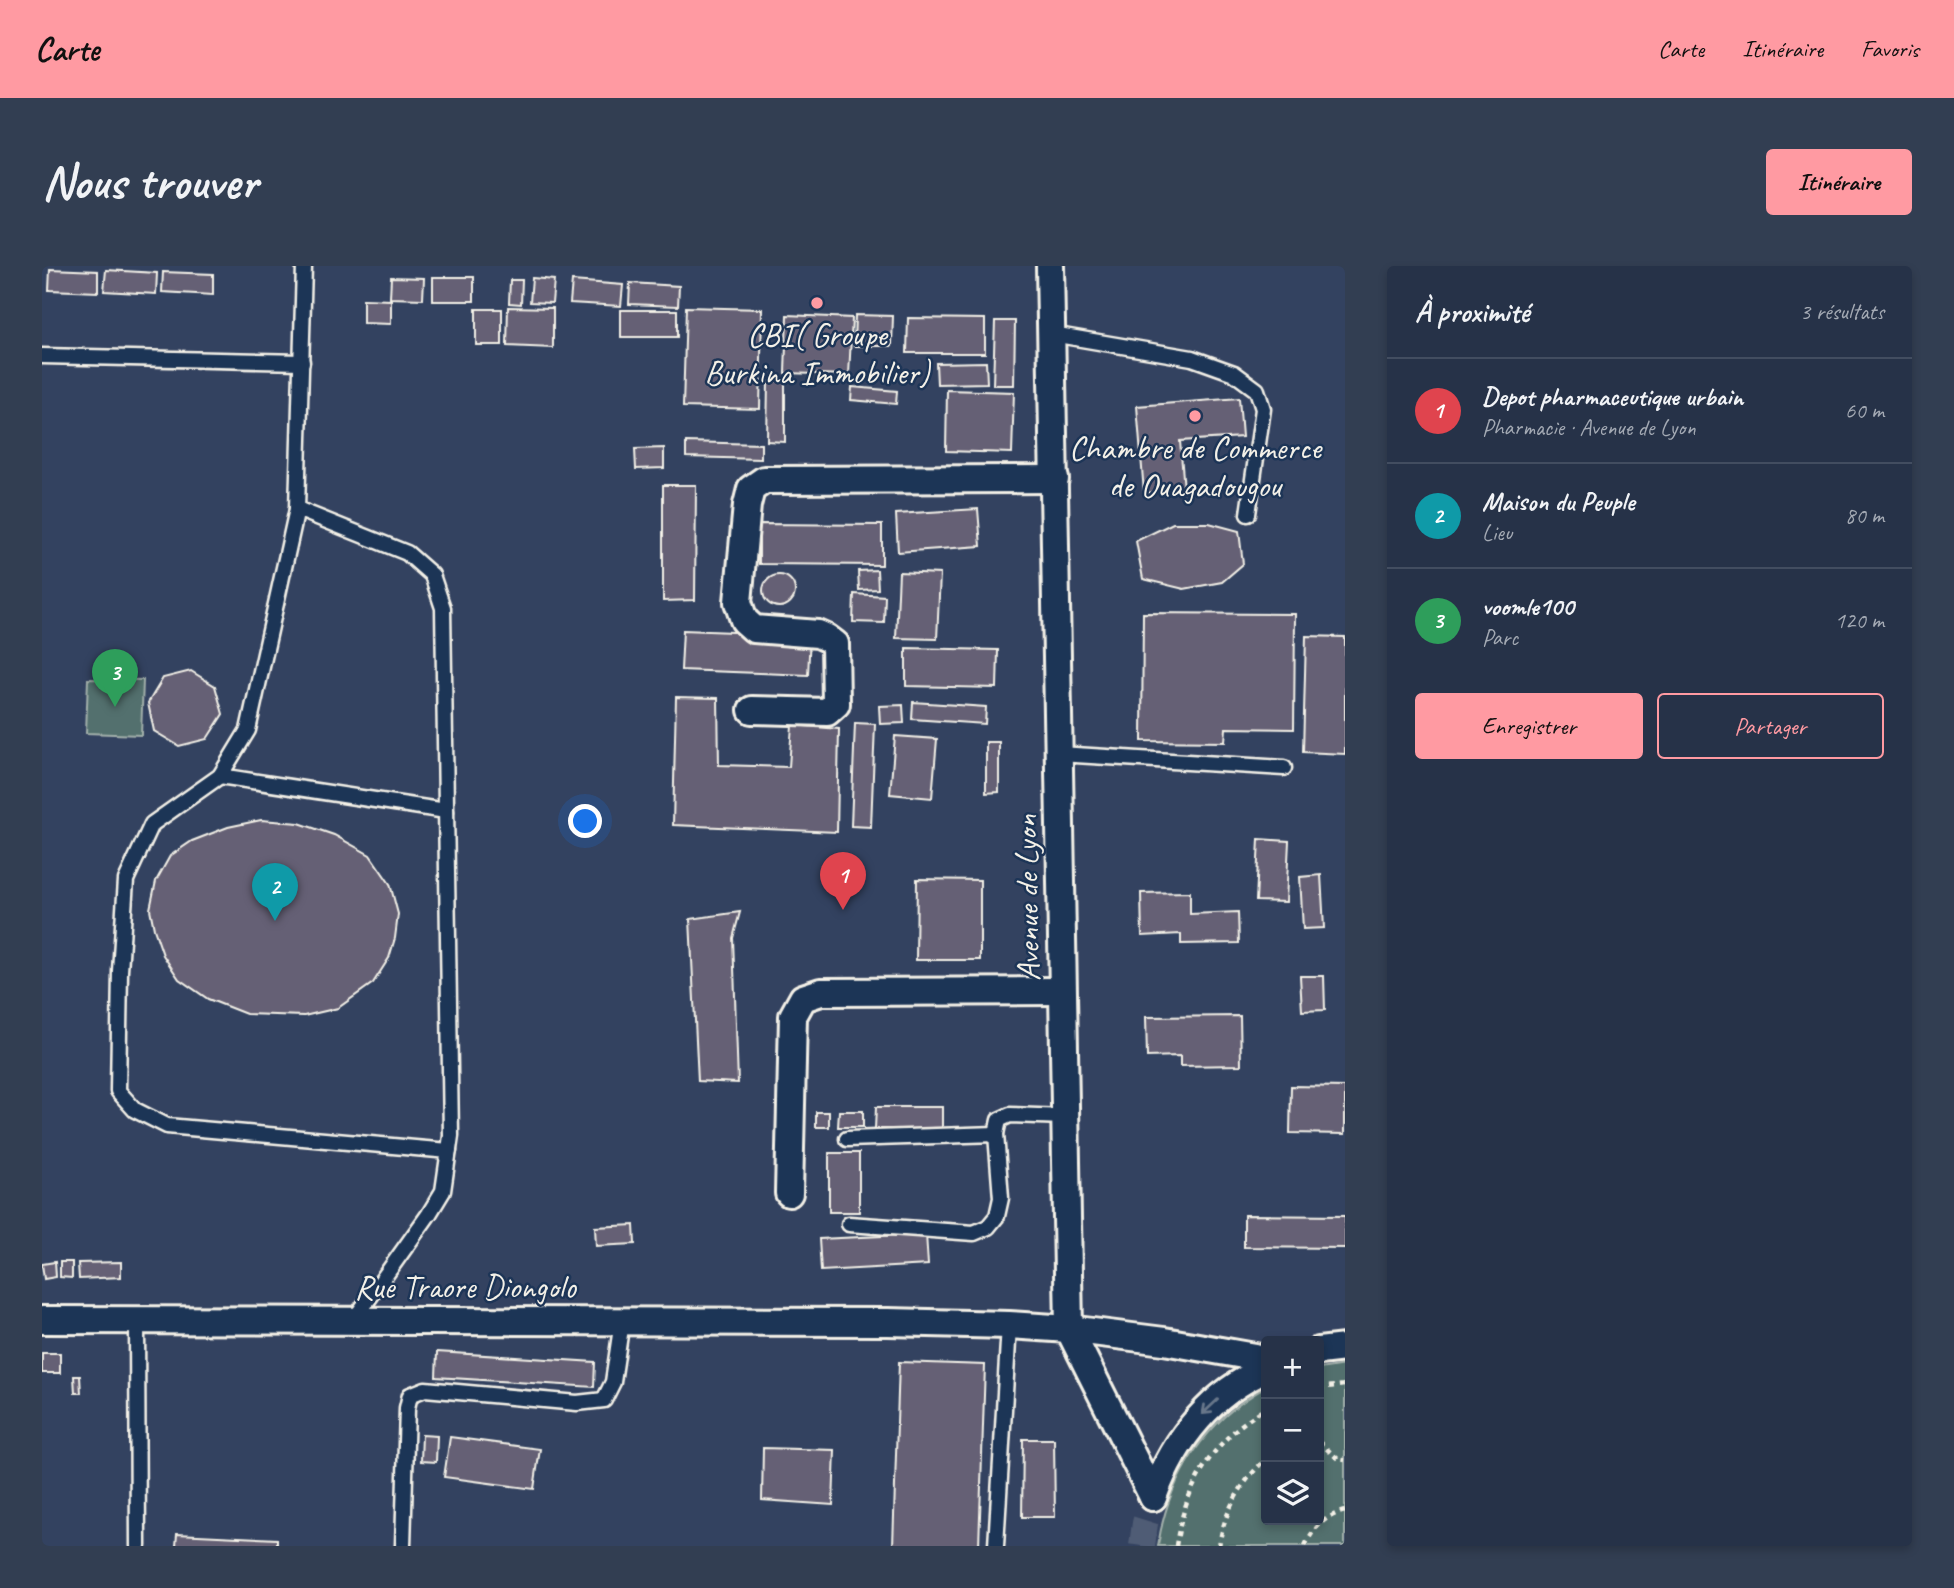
<!DOCTYPE html>
<html lang="fr">
<meta charset="utf-8">
<style>
body{margin:0;font-family:Caveat,sans-serif;background:#323e52;color:#f1f3f6}
.controls{position:absolute;right:21px;bottom:21px;display:grid;overflow:hidden;border-radius:7px;box-shadow:0 4px 10px #0003}
.controls button{width:63px;height:63px;display:grid;place-items:center;padding:0;border:0;border-bottom:2px solid #424d60;background:#263248;color:#f1f3f6;font:35px sans-serif}
.you{position:absolute;left:544px;top:556px;width:24px;height:24px;margin:-18px;border:5px solid #fff;border-radius:50%;background:#1a73e8;box-shadow:0 0 0 10px #1a73e833}
.badge{display:grid;place-items:center;width:46px;height:46px;border-radius:50%;background:#ff9aa2;color:#fff;font-size:23px;font-weight:700}
.pin{position:absolute;translate:-50% -58px;filter:drop-shadow(0 2px 4px #0008)}
.pin::after{content:'';position:absolute;top:37px;width:24px;height:21px;background:inherit;clip-path:polygon(0 0,100% 0,50% 100%)}
.list{margin:0;padding:0;list-style:none}
h2{display:flex;justify-content:space-between;align-items:center;height:91px;margin:0;padding:0 28px;font-size:30px}
h2 small{font-size:23px;font-weight:400;color:#a4aab4}
.list li{display:grid;grid-template-columns:46px 1fr auto;gap:21px;align-items:center;box-sizing:border-box;height:105px;padding:0 28px;border-top:2px solid #424d60}
.list b{display:block;font-size:26px;white-space:nowrap}
.list p{margin:0;font-size:23px;white-space:nowrap;color:#a4aab4}
.list em{font-size:23px;font-style:normal;color:#a4aab4}
.actions{display:flex;gap:14px;padding:21px 28px}
.actions a{flex:1;padding:16px 0;border:2px solid #ff9aa2;border-radius:7px;text-align:center;font-size:24px;color:#ff9aa2}
.actions .main{background:#ff9aa2;color:#111}
.icon{flex:none;width:38px;height:38px;fill:none;stroke:currentColor;stroke-width:2;stroke-linecap:round;stroke-linejoin:round}
.map{position:relative;flex:none;width:1303px;height:1280px;overflow:hidden;border-radius:7px}
header{display:flex;align-items:center;gap:42px;box-sizing:border-box;height:98px;padding:0 35px;background:#ff9aa2;color:#111}
header strong{font-size:33px}
nav{display:flex;gap:38px;margin-inline-start:auto;font-size:24px}
.intro{display:flex;align-items:center;justify-content:space-between;box-sizing:border-box;height:168px;padding:0 42px}
h1{margin:0;font-size:49px}
.button{padding:18px 32px;border-radius:7px;background:#ff9aa2;color:#111;font-size:24px;font-weight:700}
main{display:flex;gap:42px;padding:0 42px}
aside{flex:1;background:#263248;border-radius:7px;box-shadow:0 4px 10px #0003}
.map>svg:first-child{display:block}
</style>
<header>
<strong>Carte</strong>
<nav><a>Carte</a><a>Itinéraire</a><a>Favoris</a></nav>
</header>
<div class="intro"><h1>Nous trouver</h1><a class="button">Itinéraire</a></div>
<main>
<div class="map">
<svg width="1303" height="1280" viewBox="0 0 1303 1280">
<rect width="100%" height="100%" fill="#334260"/>
<filter id="ink" filterUnits="userSpaceOnUse"><feTurbulence type="fractalNoise" baseFrequency=".0143" numOctaves="2"/><feDisplacementMap in="SourceGraphic" scale="14" xChannelSelector="R" yChannelSelector="G"/><feConvolveMatrix kernelMatrix="1 2 1 2 8 2 1 2 1" color-interpolation-filters="sRGB"/></filter>
<g filter="url(#ink)">
<g fill="#52706e" stroke="#a3b0ab" stroke-width="2">
<polygon points="46,413 101,414 99,469 44,467"/>
<path d="M1303,1099V1280H1116C1126,1212 1163,1154 1224,1121V1254H1277V1103Z"/>
</g>
<g fill="#656075" stroke="#f4f1e8" stroke-width="2">
<polygon points="8,3 56,5 56,26 7,24"/>
<polygon points="64,4 115,7 114,28 62,25"/>
<polygon points="121,6 171,8 171,29 120,26"/>
<polygon points="349,11 382,12 381,33 348,32"/>
<rect x="391" y="11" width="41" height="24"/>
<polygon points="490,12 512,14 510,37 488,36"/>
<polygon points="468,14 480,14 479,38 467,37"/>
<polygon points="530,15 581,19 579,40 528,37"/>
<polygon points="588,17 637,20 636,40 587,38"/>
<polygon points="321,33 349,34 349,58 321,57"/>
<polygon points="466,41 511,42 511,82 465,80"/>
<polygon points="644,41 720,43 718,143 641,141"/>
<rect x="434" y="43" width="26" height="36"/>
<rect x="579" y="44" width="56" height="27"/>
<polygon points="745,49 810,52 807,109 743,107"/>
<polygon points="813,49 851,50 850,80 812,80"/>
<polygon points="866,52 943,53 943,87 865,87"/>
<polygon points="953,55 973,55 972,119 951,119"/>
<polygon points="944,96 945,117 895,118 894,97"/>
<polygon points="726,115 743,115 743,176 725,175"/>
<polygon points="810,121 855,125 854,138 809,134"/>
<polygon points="905,124 972,126 970,187 904,185"/>
<polygon points="1197,132 1200,171 1138,175 1142,224 1102,227 1095,140"/>
<polygon points="644,176 719,178 719,193 644,191"/>
<polygon points="622,182 622,202 594,203 593,183"/>
<polygon points="621,219 654,219 653,334 621,335"/>
<polygon points="936,243 939,280 856,286 854,248"/>
<polygon points="1131,257 1167,257 1197,265 1201,298 1180,316 1142,323 1101,313 1094,275"/>
<polygon points="717,258 840,259 840,299 717,298"/>
<polygon points="835,304 836,323 817,324 816,305"/>
<polygon points="857,306 898,308 895,373 854,372"/>
<circle cx="737" cy="325" r="16"/>
<polygon points="812,328 843,330 842,357 811,356"/>
<polygon points="1101,347 1253,348 1252,463 1184,462 1183,476 1100,475"/>
<polygon points="641,364 768,369 766,409 639,404"/>
<polygon points="1264,370 1303,371 1303,488 1261,486"/>
<polygon points="864,382 956,384 955,422 864,420"/>
<polygon points="149,405 173,420 181,448 165,473 137,480 112,465 106,437 121,412"/>
<polygon points="634,431 676,432 677,499 747,501 750,459 797,463 795,566 631,559"/>
<polygon points="871,436 944,441 943,458 870,453"/>
<polygon points="861,439 862,457 838,458 837,440"/>
<polygon points="813,457 833,458 829,561 809,560"/>
<polygon points="853,470 895,473 890,532 848,528"/>
<polygon points="944,476 957,476 957,526 944,527"/>
<polygon points="219,554 257,557 292,569 328,589 348,618 356,648 353,672 347,692 331,717 296,742 262,750 204,748 166,733 137,713 121,689 112,663 108,643 114,615 128,590 150,575 186,561"/>
<polygon points="1217,573 1247,575 1244,636 1214,635"/>
<polygon points="1279,609 1282,662 1261,663 1258,611"/>
<polygon points="875,613 938,614 938,694 874,694"/>
<polygon points="1148,626 1148,648 1196,646 1197,677 1139,678 1139,668 1100,670 1099,627"/>
<polygon points="698,646 691,672 696,817 656,815 648,653"/>
<polygon points="1258,710 1282,710 1283,744 1260,745"/>
<polygon points="1198,750 1199,799 1138,800 1138,790 1105,791 1104,751"/>
<polygon points="1249,820 1303,821 1303,868 1248,867"/>
<polygon points="834,841 900,841 900,863 833,863"/>
<polygon points="797,845 821,845 821,861 796,861"/>
<rect x="774" y="846" width="13" height="15"/>
<rect x="787" y="887" width="30" height="59"/>
<polygon points="1202,949 1303,950 1303,982 1202,981"/>
<polygon points="592,959 593,978 554,980 553,961"/>
<polygon points="884,968 886,999 779,1005 777,973"/>
<polygon points="13,996 14,1011 2,1013 0,998"/>
<polygon points="18,996 30,996 30,1012 18,1011"/>
<polygon points="79,996 79,1011 37,1013 36,997"/>
<polygon points="395,1086 553,1096 552,1121 394,1111"/>
<rect x="0" y="1087" width="18" height="20"/>
<polygon points="857,1096 943,1099 937,1280 851,1280"/>
<polygon points="32,1110 38,1110 39,1127 33,1127"/>
<polygon points="380,1169 395,1170 394,1196 379,1195"/>
<polygon points="408,1171 498,1183 492,1223 402,1211"/>
<polygon points="981,1173 1012,1173 1013,1251 980,1251"/>
<polygon points="721,1182 793,1184 791,1239 720,1234"/>
<polygon points="135,1268 235,1273 235,1280 134,1280"/>
</g>
<g fill="none" stroke-linecap="round" stroke-linejoin="round">
<polyline stroke="#505c74" stroke-width="26" stroke-dasharray="26 13" stroke-linecap="butt" points="1100,1280 1103,1257 1111,1231"/>
<g stroke="#f4f1e8" stroke-width="19">
<g id="lane">
<polyline points="262,0 255,243 206,464 178,510 110,558 84,614 78,705 76,825 93,844 125,860 407,885"/>
<polyline points="1010,68 1150,92 1192,107 1215,124 1221,143 1206,248"/>
<polyline points="0,90 260,96"/>
<polyline points="255,243 365,287 390,309 401,342 409,870 401,925 387,948 311,1055"/>
<polyline points="1017,488 1242,502"/>
<polyline points="178,510 404,545"/>
<polyline points="805,873 954,868"/>
<polyline points="807,958 932,967 946,961 955,950 959,932 954,868 957,854 968,849 1023,851"/>
<polyline points="95,1055 96,1280"/>
<polyline points="361,1280 365,1142 368,1129 383,1123 535,1137 562,1134 571,1116 580,1055"/>
<polyline points="954,1280 967,1059"/>
</g>
</g>
<g stroke="#f4f1e8" stroke-width="32">
<g id="street">
<polyline points="1008,0 1027,1063 1111,1231"/>
<polyline points="710,444 785,446 794,438 793,378 785,372 776,368 712,363 702,354 696,336 705,239 709,223 722,214 1013,213"/>
<polyline points="747,927 751,750 761,732 779,726 1020,725"/>
<polyline points="0,1054 846,1056 967,1059 1027,1063 1122,1075 1224,1093"/>
<polyline points="1277,1085 1303,1082"/>
<path d="M1111,1231C1132,1174 1168,1128 1224,1103"/>
</g>
</g>
<g stroke="#f4f1e8" stroke-width="4.5" stroke-dasharray="5 5" stroke-linecap="butt">
<polyline points="1277,1122 1303,1119"/>
<polyline points="1277,1176 1296,1193 1303,1194"/>
<path d="M1134,1280C1143,1220 1171,1173 1224,1142"/>
<path d="M1177,1280C1182,1246 1199,1216 1224,1193"/>
<path d="M1263,1280C1271,1262 1283,1250 1303,1245"/>
</g>
<use href="#lane" stroke="#1d3557" stroke-width="14"/>
<use href="#street" stroke="#1d3557" stroke-width="26"/>
</g>
<defs><path id="oneway-shaft" d="M-6 0H5M1.5-3L5.5 0L1.5 3" fill="none" stroke-width="1.6" stroke-linecap="round" stroke-linejoin="round" transform="scale(1.75)"/></defs>
<use stroke="#68778a" href="#oneway-shaft" transform="translate(1168 1141) rotate(137)"/>
</g>
<g fill="#ff9aa2" stroke="#1d3557" stroke-width="2.5">
<circle cx="775" cy="37" r="7"/>
<circle cx="1153" cy="150" r="7"/>
</g>
<g text-anchor="middle" stroke-width="5" stroke-linejoin="round" paint-order="stroke">
<g font-size="33" fill="#f4f1e8" stroke="#1d3557">
<text x="775" y="80">CBI( Groupe<tspan x="775" dy="38">Burkina Immobilier)</tspan></text>
<text x="1153" y="193">Chambre de Commerce<tspan x="1153" dy="38">de Ouagadougou</tspan></text>
</g>
<g font-size="33" fill="#f4f1e8" stroke="#1d3557">
<text transform="translate(984 632) rotate(-91)" y="12">Avenue de Lyon</text>
<text x="423" y="1032">Rue Traore Diongolo</text>
</g>
</g>
</svg>
<div class="controls">
<button>+</button>
<button>−</button>
<button><svg class="icon" aria-label="layers" viewBox="0 0 24 24"><path d="M12 4l9 5-9 5-9-5zM3 14l9 5 9-5"/></svg></button>
</div>
<div class="you"></div>
<div class="pin badge" style="left:801px;top:644px;background:#e0444e">1</div>
<div class="pin badge" style="left:233px;top:655px;background:#0f9aa8">2</div>
<div class="pin badge" style="left:73px;top:441px;background:#2e9e5b">3</div>
</div>
<aside>
<h2>À proximité<small>3 résultats</small></h2>
<ul class="list">
<li><span class="badge" style="background:#e0444e">1</span><div><b>Depot pharmaceutique urbain</b><p>Pharmacie · Avenue de Lyon</p></div><em>60 m</em></li>
<li><span class="badge" style="background:#0f9aa8">2</span><div><b>Maison du Peuple</b><p>Lieu</p></div><em>80 m</em></li>
<li><span class="badge" style="background:#2e9e5b">3</span><div><b>voomle100</b><p>Parc</p></div><em>120 m</em></li>
</ul>
<div class="actions"><a class="main">Enregistrer</a><a>Partager</a></div>
</aside>
</main>
